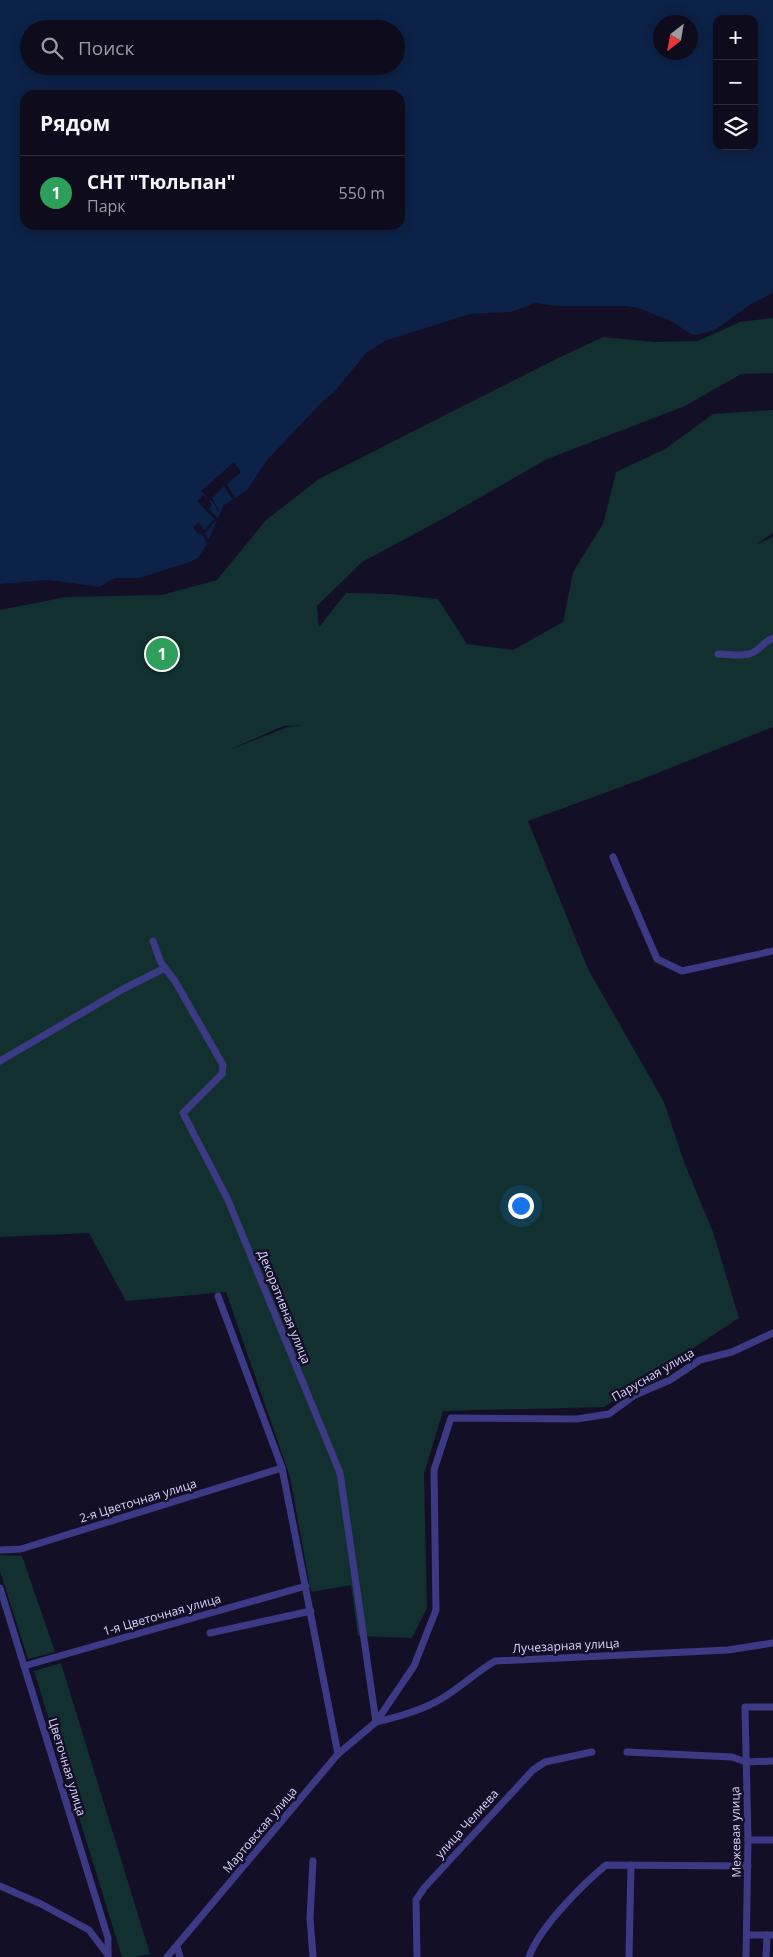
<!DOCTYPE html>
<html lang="ru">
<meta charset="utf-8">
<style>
body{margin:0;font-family:"Open Sans",sans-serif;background:#1c1929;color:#f1f3f6}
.controls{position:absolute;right:15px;top:15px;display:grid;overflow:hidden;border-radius:10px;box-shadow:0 2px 12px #0003}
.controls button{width:45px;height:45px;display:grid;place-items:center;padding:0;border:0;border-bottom:1px solid #2e2b3b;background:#0e0b1c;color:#f1f3f6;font:25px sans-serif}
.compass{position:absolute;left:653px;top:15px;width:45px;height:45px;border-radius:50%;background:#0e0b1c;box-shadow:0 2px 12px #0003;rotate:211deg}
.you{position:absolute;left:520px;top:1205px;width:18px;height:18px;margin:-12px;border:4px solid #fff;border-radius:50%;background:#1a73e8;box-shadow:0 0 0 8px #1a73e833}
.badge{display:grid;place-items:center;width:32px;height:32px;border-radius:50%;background:#00e5ff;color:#fff;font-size:16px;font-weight:700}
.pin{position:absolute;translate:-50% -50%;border:2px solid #fff;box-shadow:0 1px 5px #0006}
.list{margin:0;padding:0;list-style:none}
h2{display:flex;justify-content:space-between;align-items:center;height:65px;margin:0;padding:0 20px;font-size:21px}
h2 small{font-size:16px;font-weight:400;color:#9b9ba3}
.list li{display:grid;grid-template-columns:32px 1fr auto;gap:15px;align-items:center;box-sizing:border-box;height:75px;padding:0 20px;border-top:1px solid #2e2b3b}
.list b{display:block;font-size:19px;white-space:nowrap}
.list p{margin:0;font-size:16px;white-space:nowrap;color:#9b9ba3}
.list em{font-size:16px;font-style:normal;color:#9b9ba3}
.icon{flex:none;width:28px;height:28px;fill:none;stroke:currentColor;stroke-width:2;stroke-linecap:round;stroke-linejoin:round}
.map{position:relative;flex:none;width:773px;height:1957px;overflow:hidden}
.search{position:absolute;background:#0e0b1c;box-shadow:0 2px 12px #0003;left:20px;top:20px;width:385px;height:55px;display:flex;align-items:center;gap:12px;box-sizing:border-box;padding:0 18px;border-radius:28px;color:#9b9ba3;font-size:19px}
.panel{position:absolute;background:#0e0b1c;box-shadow:0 2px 12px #0003;left:20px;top:90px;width:385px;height:140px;border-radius:15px}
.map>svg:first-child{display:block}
</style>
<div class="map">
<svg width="773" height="1957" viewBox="0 0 773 1957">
<rect width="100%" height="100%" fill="#130f26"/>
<g fill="#12302f" fill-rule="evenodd">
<path d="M773,318V373L741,374L685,406L547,459L448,516L362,562L317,606L319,627L346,593L390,594L438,599L467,644L513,650L563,622L573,572L603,524L616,472L665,449L713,414L773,410V533L757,544L773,537V727L640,780L528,821L588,969L664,1102L684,1162L713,1232L739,1318L604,1407L443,1411L424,1474L427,1608L412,1638L358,1636L351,1585L311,1592L290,1477L226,1292L126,1301L89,1233L0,1237V610L66,597L162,595L217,580L266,520L319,479L554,360L603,337L654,342L698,341L740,322ZM304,725L288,727L229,750L283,726Z"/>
<polygon points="0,1555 22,1556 55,1652 28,1659 0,1571"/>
<polygon points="61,1663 150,1954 135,1957 122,1957 34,1671"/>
</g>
<path fill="#0c2248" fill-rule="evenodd" d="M0,0H773V293L751,304L715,330L696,335L691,334L671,321L638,308L627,306H555L535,303L511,312L470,314L387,340L367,352L335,391L323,401L268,459L247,490L223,506L207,544L198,558L190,562L139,578H115L99,587L49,580L0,584ZM717,19H754V146H717ZM660,22H690V52H660ZM29,29H396V66H29ZM25,95H400V225H25Z"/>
<polygon fill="#130f26" points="234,462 241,472 227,484 235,498 232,499 224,486 212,498 220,512 220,513 211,500 209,501 212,505 209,509 218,518 205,533 209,540 207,544 201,533 198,534 193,527 199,522 204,530 214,519 197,501 203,495 209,500 201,491"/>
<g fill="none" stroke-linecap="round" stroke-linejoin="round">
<g stroke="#3d3a85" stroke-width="7">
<path d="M718,654C730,654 747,658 757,650C763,646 766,640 773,638"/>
<polyline points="613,857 657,959 682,971 773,951"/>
<polyline points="153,941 161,963 175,981 223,1065 222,1074 183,1113 228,1200 340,1473 376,1722"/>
<polyline points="0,1061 123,989 165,968"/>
<polyline points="218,1296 282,1468 338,1754"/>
<polyline points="0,1550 21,1549 282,1468"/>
<polyline points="0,1588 108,1938 108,1955"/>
<polyline points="210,1633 311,1611"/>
<polyline points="24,1666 306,1586"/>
<path d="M376,1722C398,1717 421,1711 441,1699C460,1688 476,1672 495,1661L728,1650L773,1643"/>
<polyline points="627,1752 732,1757 746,1762 773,1761"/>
<polyline points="748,1840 773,1840"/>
<polyline points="0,1886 41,1904 89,1930 108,1955"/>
<polyline points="747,1935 767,1935"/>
<polyline points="177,1947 180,1957"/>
<polyline points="167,1957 338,1754 376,1722 414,1666 436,1610 434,1470 451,1418 577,1419 609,1414 635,1395 670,1380 700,1360 732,1352 773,1333"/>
<polyline points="313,1957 310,1918 313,1861"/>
<polyline points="417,1957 416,1900 424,1888 533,1770 545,1762 592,1752"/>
<path d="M529,1957C539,1928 582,1885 606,1865L748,1866"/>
<polyline points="629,1957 631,1865"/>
<polyline points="746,1957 748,1840 745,1707 773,1707"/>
<polyline points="766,1957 767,1935 773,1935"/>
</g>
</g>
<g text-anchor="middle" stroke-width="5" stroke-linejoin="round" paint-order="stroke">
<g font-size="12" fill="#d9d4ff" stroke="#130f26">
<text transform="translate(284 1307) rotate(68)" y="4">Декоративная улица</text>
<text transform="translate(653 1375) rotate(-30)" y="4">Парусная улица</text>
<text transform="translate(138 1501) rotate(-17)" y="4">2-я Цветочная улица</text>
<text transform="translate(162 1615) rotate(-16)" y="4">1-я Цветочная улица</text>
<text transform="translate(566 1646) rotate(-3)" y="4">Лучезарная улица</text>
<text transform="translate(67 1767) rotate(73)" y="4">Цветочная улица</text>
<text transform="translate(467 1824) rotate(-48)" y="4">улица Челиева</text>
<text transform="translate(260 1830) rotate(-50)" y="4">Мартовская улица</text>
<text transform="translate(736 1832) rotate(-91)" y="4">Межевая улица</text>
</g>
</g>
</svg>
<div class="controls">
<button>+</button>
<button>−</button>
<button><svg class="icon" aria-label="layers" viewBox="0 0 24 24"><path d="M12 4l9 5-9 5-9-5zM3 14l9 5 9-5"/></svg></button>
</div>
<svg class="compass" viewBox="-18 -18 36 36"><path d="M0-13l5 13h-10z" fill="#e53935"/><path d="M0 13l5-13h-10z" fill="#9b9ba3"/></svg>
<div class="you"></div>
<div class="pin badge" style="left:162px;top:654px;background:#2e9e5b">1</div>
<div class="search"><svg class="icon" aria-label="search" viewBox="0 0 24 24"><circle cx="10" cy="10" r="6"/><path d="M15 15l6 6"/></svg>Поиск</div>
<section class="panel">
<h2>Рядом<small></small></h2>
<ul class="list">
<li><span class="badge" style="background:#2e9e5b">1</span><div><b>СНТ &quot;Тюльпан&quot;</b><p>Парк</p></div><em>550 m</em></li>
</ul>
</section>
</div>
